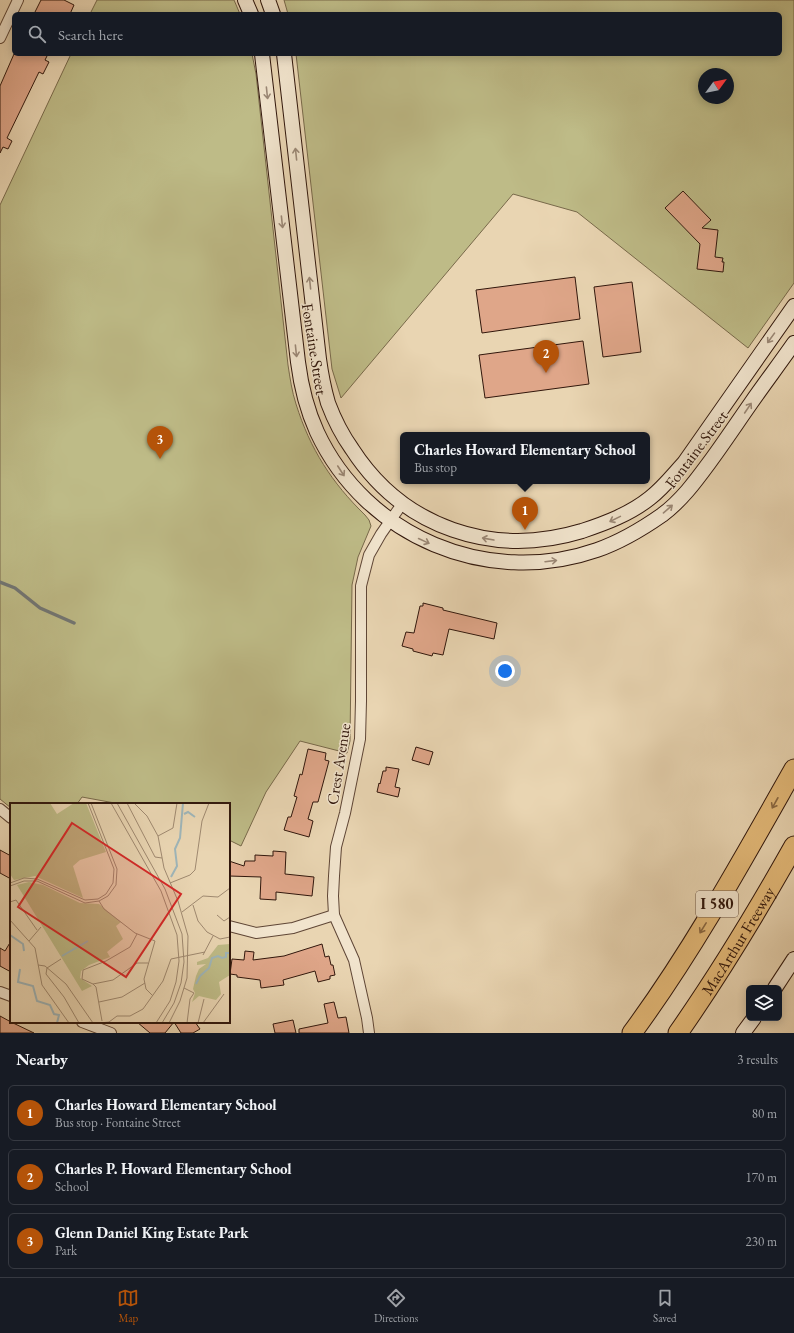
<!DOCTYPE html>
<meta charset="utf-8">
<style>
body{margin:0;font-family:"EB Garamond",serif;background:#20242c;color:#f1f3f6}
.controls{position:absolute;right:12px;bottom:12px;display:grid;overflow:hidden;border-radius:6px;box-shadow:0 2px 10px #0003}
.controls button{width:36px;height:36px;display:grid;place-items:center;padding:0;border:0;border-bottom:1px solid #363941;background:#171b24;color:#f1f3f6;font:20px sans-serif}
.compass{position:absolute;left:698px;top:68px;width:36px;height:36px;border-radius:50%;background:#171b24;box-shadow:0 2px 10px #0003;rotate:57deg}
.you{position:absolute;left:505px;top:671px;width:14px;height:14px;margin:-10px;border:3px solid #fff;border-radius:50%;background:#1a73e8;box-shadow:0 0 0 6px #1a73e833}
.badge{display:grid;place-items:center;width:26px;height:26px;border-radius:50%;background:#b45309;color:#fff;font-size:13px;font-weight:700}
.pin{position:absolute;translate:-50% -33px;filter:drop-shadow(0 1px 2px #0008)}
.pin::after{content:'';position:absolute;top:21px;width:14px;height:12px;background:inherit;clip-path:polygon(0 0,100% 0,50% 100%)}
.popup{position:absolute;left:400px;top:432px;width:250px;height:52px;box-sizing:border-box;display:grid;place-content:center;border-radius:6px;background:#171b24;filter:drop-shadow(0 1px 3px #0005);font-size:13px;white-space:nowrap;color:#9ea1a6}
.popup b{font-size:15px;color:#f1f3f6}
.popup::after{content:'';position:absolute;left:50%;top:100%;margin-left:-8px;border:8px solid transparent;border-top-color:#171b24}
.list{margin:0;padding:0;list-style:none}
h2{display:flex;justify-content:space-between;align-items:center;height:52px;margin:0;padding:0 16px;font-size:17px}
h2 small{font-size:13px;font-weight:400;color:#9ea1a6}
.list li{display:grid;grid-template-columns:26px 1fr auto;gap:12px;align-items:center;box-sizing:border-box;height:56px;margin:0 8px 8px;padding:0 8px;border:1px solid #363941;border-radius:6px}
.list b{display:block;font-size:15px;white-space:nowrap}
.list p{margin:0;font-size:13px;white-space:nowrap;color:#9ea1a6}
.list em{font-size:13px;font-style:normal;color:#9ea1a6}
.icon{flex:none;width:22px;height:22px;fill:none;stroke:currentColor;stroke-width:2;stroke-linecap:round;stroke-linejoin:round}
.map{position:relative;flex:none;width:794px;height:1033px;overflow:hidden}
.search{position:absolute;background:#171b24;box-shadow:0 2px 10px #0003;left:12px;right:12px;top:12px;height:44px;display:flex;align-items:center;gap:10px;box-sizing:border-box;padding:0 14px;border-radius:6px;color:#9ea1a6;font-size:15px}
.sheet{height:244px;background:#171b24}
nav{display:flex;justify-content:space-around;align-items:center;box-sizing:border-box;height:56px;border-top:1px solid #363941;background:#171b24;font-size:11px;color:#9ea1a6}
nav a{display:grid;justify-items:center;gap:2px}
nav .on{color:#b45309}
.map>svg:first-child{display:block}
</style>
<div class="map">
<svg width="794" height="1033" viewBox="0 0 794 1033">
<rect width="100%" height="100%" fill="#e9d5b2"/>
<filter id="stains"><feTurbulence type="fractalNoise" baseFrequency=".005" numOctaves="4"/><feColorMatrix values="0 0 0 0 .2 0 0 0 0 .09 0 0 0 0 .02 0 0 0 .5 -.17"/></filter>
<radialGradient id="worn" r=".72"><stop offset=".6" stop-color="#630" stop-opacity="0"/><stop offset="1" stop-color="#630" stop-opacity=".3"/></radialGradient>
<g fill="#bebb87" stroke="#78694a" fill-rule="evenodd">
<polygon points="97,0 234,0 240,14 90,14"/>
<path d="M284,0H794V283L748,348L577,212L513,194L341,398L332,369L296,54H780V14H288ZM704,74H728V98H704Z"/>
<path d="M71,54H252L256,74L288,365C290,378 292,392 296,404C310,449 332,483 365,515L369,520L371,526L358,557L352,585L350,741L347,753L300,741L266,792L241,846L229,840V804H120L82,797L77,804H11V808L0,799V205Z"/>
</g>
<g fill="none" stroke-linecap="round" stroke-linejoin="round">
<polyline stroke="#727674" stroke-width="3.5" points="0,582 15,588 40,608 74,623"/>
</g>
<g fill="#dfa689" stroke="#31170c">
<polygon points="41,0 64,0 74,5 70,14 34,14"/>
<polygon points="14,54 48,54 45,60 49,62 43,74 39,72 7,138 12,141 8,149 3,147 0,153 0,86"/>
<polygon points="683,191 711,220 702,228 718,230 715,257 723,258 722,262 724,262 723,272 697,269 700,244 665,208"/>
<polygon points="575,277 580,319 482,333 476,290"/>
<polygon points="632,282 641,352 603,357 594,287"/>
<polygon points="583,341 589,384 485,398 479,355"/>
<polygon points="423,603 443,608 443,610 497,623 494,639 449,629 443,655 433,653 432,656 413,651 413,649 402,646 406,632 414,633 420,606 423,606"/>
<polygon points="416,747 433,752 429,765 412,760"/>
<polygon points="308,749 326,753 325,760 329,761 318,802 313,802 308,819 313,821 309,837 284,830 288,817 291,817 297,797 294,796 300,774 302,775"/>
<polygon points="386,767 399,769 395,787 400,788 398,797 377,792 379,783 380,784 383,771 386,771"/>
<polygon points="0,850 11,856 11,879 0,873"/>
<polygon points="273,851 286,852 285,874 314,877 312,896 276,892 276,900 260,899 261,877 229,876 229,861 244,866 245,861 255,861 255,855 273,856"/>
<polygon points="11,941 11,972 0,966 0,948 5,951"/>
<polygon points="322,944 325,957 329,956 331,965 333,965 335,975 330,976 330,979 318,982 315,971 283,980 284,985 261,988 260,980 237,977 237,975 230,974 232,959 244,960 245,951 254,952 253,960 284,956"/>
<polygon points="334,1002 338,1018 346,1017 349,1033 299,1033 299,1029 328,1023 324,1004"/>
<polygon points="0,1016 11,1022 34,1033 0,1033"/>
<polygon points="293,1020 296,1033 275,1033 273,1024"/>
<polygon points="137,1022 174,1022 165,1033 150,1033"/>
<polygon points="174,1022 195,1022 200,1029 193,1033 181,1033"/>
</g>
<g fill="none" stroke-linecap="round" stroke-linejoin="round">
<g stroke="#5f4636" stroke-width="12">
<g id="street">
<polyline points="0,38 18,0"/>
<polyline points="0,809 11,818"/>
<polyline points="229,926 256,933 293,928 334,915"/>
<polyline points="0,992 11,996"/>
<polyline points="82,1022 111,1033"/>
<polyline points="369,1033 367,1018 354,960 334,915 333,896 334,876 336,847 345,813 360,739 361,701 361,586 369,555 381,534 402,504"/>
</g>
</g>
<g stroke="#31170c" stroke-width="16">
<g id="secondary">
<polyline points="245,0 251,14"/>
<polyline points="268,0 273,14"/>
<path d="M262,54L298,362C301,386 307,410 317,432C366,537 488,588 597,550C620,542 642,529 662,515C681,501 695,482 709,463C723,444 737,423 751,403C765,383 780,363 794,343"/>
<path d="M284,54L319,359C321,374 324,389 328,403C334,419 342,435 352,449C403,528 493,558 582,531C606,523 630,514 650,498C663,488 673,475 684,463L794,306"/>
<polyline points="775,988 794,959"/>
<polyline points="743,1033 754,1018"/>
</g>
</g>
<g stroke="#31170c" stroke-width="21">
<g id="highway">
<path d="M632,1033C693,950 743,859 794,769"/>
<path id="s1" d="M678,1033C720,973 758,910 794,846"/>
</g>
</g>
<use href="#street" stroke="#f1e4cd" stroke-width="10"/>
<use href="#secondary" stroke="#f1e4cd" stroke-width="14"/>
<use href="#highway" stroke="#e4ba79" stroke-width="19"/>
</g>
<defs><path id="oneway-shaft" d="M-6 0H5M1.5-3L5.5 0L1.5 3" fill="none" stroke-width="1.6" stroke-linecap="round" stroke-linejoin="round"/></defs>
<g stroke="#9b8876">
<use href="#oneway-shaft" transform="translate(267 93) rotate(84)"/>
<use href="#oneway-shaft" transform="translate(296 154) rotate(-96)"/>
<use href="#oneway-shaft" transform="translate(282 222) rotate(84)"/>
<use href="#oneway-shaft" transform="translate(310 283) rotate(-96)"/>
<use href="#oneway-shaft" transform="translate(771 338) rotate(126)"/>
<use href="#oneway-shaft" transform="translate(296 351) rotate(84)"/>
<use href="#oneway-shaft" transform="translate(748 408) rotate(-56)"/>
<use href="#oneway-shaft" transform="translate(341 471) rotate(57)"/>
<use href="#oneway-shaft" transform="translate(668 509) rotate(-41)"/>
<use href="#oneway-shaft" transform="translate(615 519) rotate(154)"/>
<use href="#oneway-shaft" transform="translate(488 539) rotate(-170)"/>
<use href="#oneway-shaft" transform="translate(424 541) rotate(25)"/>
<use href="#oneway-shaft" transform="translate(551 561) rotate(-7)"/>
</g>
<g stroke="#8a6842">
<use href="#oneway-shaft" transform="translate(775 803) rotate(119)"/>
<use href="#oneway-shaft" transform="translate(703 928) rotate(122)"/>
</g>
<g text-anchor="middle" stroke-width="3" stroke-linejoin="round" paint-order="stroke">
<rect fill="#f1e4cd" stroke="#6b5446" stroke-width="1" x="696" y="891" width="42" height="26" rx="3"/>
<g font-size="15" font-weight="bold" fill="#31170c">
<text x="717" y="909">I 580</text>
</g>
<g font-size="16" fill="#31170c" stroke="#f1e4cd">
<text transform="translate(315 349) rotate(81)" y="6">Fontaine Street</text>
<text transform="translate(696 449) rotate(-53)" y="6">Fontaine Street</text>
<text transform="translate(338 764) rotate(-81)" y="6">Crest Avenue</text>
<text dy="6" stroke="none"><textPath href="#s1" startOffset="110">MacArthur Freeway</textPath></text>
</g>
</g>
<g transform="translate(10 803)">
<rect width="220" height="220" fill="#e9d5b2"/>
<path d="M0,0H40L47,11L64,0H76L96,49L70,57L63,63L73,95L25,73L4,77L0,71ZM19,79L33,82L70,100L89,101L111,119L106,123L113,136L97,149L100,154L79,162L71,168L70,175L82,183L72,188L7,82ZM220,141V172L209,179L211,191L206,197L189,193L182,199L185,190L183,186L186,173L189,166L196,161L187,162V159L198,155L208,142Z" fill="#bebb87"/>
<path fill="none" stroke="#9eb5b9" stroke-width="2" d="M174,11L178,9L185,14M161,74L167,63L165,46L170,35L173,0M0,132L13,141L14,148M52,153L78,138M10,166L8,179L23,183L27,198L40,202L44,211L49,212L47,220M186,181L190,173L199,165L202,155L208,153L212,155L216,154V150H220"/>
<path fill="none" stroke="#9f8970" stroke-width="1" d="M101,0L151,88L167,132L169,158L166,179L160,198L146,220M107,0L155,86L172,131L174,159L171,180L164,200L152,220M117,0L145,54L152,55M124,0L137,13L148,33L154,65L168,98L178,133L177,175L170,198L159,220M148,33L163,25L167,0M0,80L14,75L27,76L75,97L88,96L96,91L103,80L104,66L78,0M160,80L180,72L185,67L192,18L199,0M0,83L14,78H27L75,100L89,98L98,93L106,82L107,66L81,0M89,98L94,106L125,130L145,138L134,176L136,186L143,193M0,99L6,97L27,127M183,102L188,118L197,129L210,136L220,134M172,109L193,93L208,94L220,85M207,112L214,118L220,114M0,117L25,145L32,182L59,220M19,138L31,124M193,152L203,133M51,156L37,165L36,171L54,194L69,220M28,162L35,163L56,181L83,220M83,181L72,176L73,167L96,158L120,144L127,131M83,181L103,177L127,160H138M83,181L86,184L92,218M174,185L184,190L180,196L177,220M89,199L112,194L135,180M90,220L99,219L107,213H120L133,206L153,178L161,156L195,149M188,220L194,196M193,220L214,191"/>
<path fill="#d62828" fill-opacity="0.15" stroke="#d62828" stroke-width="2" d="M62,20L171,91L116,174L8,104Z"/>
<rect width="220" height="220" fill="none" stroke="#31170c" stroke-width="2"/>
</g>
<rect width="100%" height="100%" filter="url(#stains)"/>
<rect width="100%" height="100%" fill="url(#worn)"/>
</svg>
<div class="controls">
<button><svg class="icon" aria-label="layers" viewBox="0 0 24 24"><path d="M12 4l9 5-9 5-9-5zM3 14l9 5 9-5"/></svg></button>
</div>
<svg class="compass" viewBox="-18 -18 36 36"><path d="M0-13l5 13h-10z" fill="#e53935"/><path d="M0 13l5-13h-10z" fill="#9ea1a6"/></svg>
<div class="you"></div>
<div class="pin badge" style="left:525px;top:530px">1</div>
<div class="popup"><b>Charles Howard Elementary School</b>Bus stop</div>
<div class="pin badge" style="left:546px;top:373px">2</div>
<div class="pin badge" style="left:160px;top:459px">3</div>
<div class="search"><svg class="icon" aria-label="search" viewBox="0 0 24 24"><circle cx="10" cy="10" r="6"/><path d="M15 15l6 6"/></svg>Search here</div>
</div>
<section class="sheet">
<h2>Nearby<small>3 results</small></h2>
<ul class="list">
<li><span class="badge">1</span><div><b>Charles Howard Elementary School</b><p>Bus stop · Fontaine Street</p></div><em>80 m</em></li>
<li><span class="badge">2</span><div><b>Charles P. Howard Elementary School</b><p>School</p></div><em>170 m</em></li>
<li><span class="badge">3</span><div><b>Glenn Daniel King Estate Park</b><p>Park</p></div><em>230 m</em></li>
</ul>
</section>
<nav>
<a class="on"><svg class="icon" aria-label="map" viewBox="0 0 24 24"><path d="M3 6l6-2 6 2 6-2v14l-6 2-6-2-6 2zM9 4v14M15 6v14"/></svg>Map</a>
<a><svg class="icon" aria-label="directions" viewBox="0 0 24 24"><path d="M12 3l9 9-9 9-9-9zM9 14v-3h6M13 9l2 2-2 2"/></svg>Directions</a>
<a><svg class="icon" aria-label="saved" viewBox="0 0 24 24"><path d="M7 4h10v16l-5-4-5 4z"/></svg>Saved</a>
</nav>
